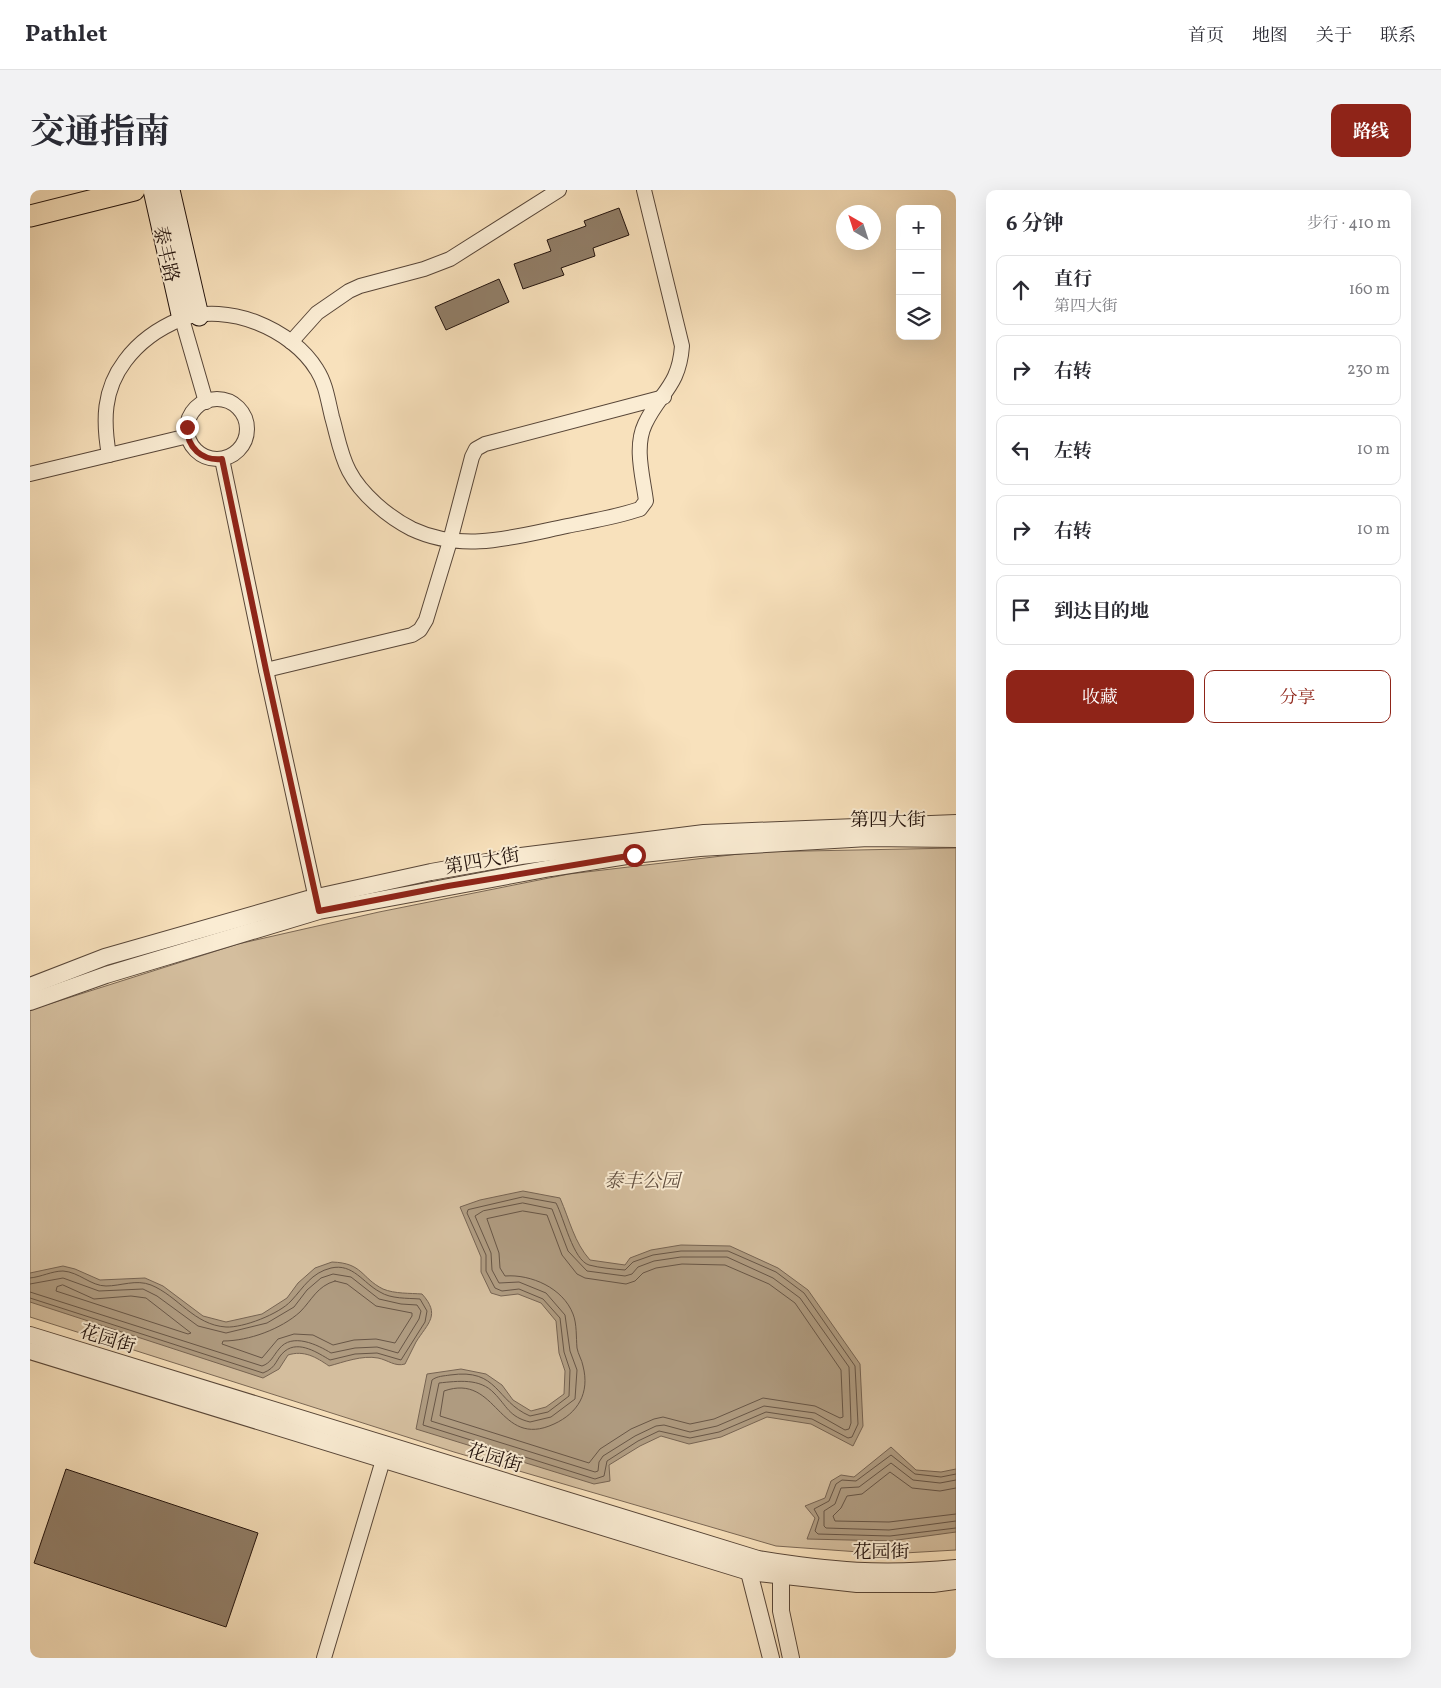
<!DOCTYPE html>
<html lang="zh">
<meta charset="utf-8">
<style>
body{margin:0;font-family:Vollkorn,"Noto Serif SC",serif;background:#f2f2f3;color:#2b2b33}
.controls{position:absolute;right:15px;top:15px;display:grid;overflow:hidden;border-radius:10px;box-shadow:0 5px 20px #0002}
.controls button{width:45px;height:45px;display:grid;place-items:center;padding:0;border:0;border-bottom:1px solid #e1e1e2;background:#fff;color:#2b2b33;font:25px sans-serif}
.compass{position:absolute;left:806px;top:15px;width:45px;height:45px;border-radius:50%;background:#fff;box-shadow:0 5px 20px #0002;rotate:321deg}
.stop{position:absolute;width:15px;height:15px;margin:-11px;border:4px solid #8f2418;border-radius:50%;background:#fff}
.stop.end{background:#8f2418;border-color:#fff;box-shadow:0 1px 5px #0008}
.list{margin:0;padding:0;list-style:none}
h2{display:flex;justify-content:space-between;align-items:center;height:65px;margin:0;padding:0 20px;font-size:21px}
h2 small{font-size:16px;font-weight:400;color:#7c7c81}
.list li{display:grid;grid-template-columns:32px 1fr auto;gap:15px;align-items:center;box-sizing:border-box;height:70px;margin:0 10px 10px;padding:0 10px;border:1px solid #e1e1e2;border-radius:10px}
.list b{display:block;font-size:19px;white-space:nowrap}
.list p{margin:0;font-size:16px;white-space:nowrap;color:#7c7c81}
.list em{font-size:16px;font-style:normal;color:#7c7c81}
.actions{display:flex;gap:10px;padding:15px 20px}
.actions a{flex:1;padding:11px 0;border:1px solid #8f2418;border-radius:10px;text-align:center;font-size:18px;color:#8f2418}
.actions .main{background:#8f2418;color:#fff}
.icon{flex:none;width:28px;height:28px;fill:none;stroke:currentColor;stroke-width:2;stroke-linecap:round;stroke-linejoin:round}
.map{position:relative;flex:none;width:926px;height:1468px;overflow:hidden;border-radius:10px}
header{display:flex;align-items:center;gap:30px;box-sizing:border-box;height:70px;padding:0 25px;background:#fff;border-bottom:1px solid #e1e1e2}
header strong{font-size:24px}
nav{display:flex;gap:28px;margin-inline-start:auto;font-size:18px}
.intro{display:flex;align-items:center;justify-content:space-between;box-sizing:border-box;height:120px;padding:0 30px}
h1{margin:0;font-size:35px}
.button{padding:12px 22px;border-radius:10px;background:#8f2418;color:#fff;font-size:18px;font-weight:700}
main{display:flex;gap:30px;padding:0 30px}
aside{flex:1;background:#fff;border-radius:10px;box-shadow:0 5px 20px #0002}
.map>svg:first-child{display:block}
</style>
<header>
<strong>Pathlet</strong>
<nav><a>首页</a><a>地图</a><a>关于</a><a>联系</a></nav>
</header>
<div class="intro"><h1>交通指南</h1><a class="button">路线</a></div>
<main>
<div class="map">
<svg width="926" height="1468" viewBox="0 0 926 1468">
<rect width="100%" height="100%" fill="#f8e1bc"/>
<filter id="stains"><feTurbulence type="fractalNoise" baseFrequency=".004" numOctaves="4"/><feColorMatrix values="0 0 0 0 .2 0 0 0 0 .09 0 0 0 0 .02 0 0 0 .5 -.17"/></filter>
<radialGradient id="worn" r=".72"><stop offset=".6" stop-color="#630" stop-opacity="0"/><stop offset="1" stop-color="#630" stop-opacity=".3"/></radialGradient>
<polygon fill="#d4be9e" stroke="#7b6855" points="926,658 926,1360 857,1364 746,1356 424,1262 0,1127 0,820 208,754 349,722 539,684 726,662"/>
<g fill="#af9b80" stroke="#776452">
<path d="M493,1001L530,1008C540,1031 544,1052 560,1070L595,1075L600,1068L621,1060L651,1055L700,1056L748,1078L778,1100L830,1174L833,1236L823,1256L781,1234L737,1227L691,1247L659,1254L631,1246L610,1256L579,1275L580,1291L564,1294L386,1239L397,1184L431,1179L456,1184L472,1195L483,1210L501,1221L516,1217L534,1204L535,1181L529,1163L526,1131L511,1113L488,1104L471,1106L461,1103L451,1082V1067L430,1017L450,1010Z"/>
<path d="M302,1072C333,1073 331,1088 353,1099C365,1104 380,1103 392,1104C411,1125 398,1133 386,1152C382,1159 379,1167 375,1174C365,1177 358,1170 348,1168C332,1165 314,1172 299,1176C286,1167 274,1160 258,1165L249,1179L233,1188L0,1112V1083L33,1076L45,1079L70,1090L115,1088L133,1096L173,1126L196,1132L232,1124L257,1108L268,1093L285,1078Z"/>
<polygon points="861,1257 886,1280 911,1282 926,1279 926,1342 860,1351 777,1349 785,1328 775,1316 795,1308 801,1291 811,1285 824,1287"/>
</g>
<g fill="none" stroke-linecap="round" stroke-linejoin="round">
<g stroke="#685646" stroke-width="1">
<path d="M493,1007L526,1013C534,1028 543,1070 559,1075C570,1078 584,1079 595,1080L603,1072L623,1065L651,1061H698L746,1082L774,1103L825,1176L828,1234L822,1247L818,1248L782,1229L736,1222L689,1242L660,1248L629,1241L608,1251L577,1271L574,1286L565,1289L393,1235L402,1190C407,1186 414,1186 420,1185C469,1178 465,1211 500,1226L518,1222L539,1206L540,1180L534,1162L530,1128L513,1109L489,1099L472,1101L465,1098L456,1081V1065L437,1023L438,1020Z"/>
<path d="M493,1013L522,1019L538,1061L557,1081L595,1086L602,1084L608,1077L624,1071L651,1067H697L743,1088L770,1108L819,1177L821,1233L819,1239L815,1240L785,1223L734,1216L687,1236L660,1242L634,1235L626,1236L605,1246L573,1266L569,1272L568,1281L565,1282L401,1231L409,1193C428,1191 450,1188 464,1203C477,1216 479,1227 500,1232L521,1227L545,1209L547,1180L540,1161L535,1125L516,1103L489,1092L469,1093L462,1080L461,1063L445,1026L453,1021Z"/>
<path d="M493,1021L517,1025L532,1065L547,1084L555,1088L596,1094L605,1091L613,1083L626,1078L652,1074L695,1075L739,1094L765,1113L811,1180L813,1227L810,1228L785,1216L733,1208L684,1229L660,1234L633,1227L624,1229L601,1239L570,1259L559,1273L410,1226L414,1201C468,1182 468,1260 524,1234C548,1223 560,1203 553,1176C552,1170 548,1164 547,1158C546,1147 547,1134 543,1124C533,1098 501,1084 475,1086L470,1078L469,1063L457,1029Z"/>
<path d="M0,1088C11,1087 22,1081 33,1081C49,1082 61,1096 76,1096C91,1096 106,1089 121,1095C148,1106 164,1135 196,1137C213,1138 249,1124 261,1111C274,1097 281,1083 301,1078C323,1073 333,1093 350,1102C361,1109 377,1108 390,1109L397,1121L395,1132L371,1170L347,1163L325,1164L300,1170C288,1163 269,1150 255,1161C245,1169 248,1177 233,1183L0,1108"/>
<path d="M305,1091L317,1094L346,1116L382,1123V1126L365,1153L346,1149L324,1150L303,1155L283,1145L264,1144L248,1149L232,1168L192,1154L193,1151C219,1151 251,1139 270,1122C282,1110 287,1096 305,1091Z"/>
<path d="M0,1094L33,1088L69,1101L113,1099L127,1106L168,1136L196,1143L237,1133L264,1117L277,1100L291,1088L303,1084L321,1087L349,1109L371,1114L387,1115L391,1121L389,1129L368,1163L347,1157L325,1158L301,1163C288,1155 262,1142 249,1159C243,1166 241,1173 232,1176L0,1102"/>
<polygon points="33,1095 64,1109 101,1106 116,1108 161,1143 158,1144 26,1101 27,1097"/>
<polyline points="926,1284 911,1287 885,1284 861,1265 826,1291 812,1290 806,1294 799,1311 784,1319 789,1328 785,1341 788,1344 860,1346 926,1338"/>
<polyline points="926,1290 910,1293 883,1290 861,1273 829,1297 811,1298 805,1314 794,1321 794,1336 796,1338 859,1340 926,1331"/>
<polyline points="926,1298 910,1301 882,1298 860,1282 832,1304 817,1306 811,1318 803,1326 805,1331 859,1332 926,1324"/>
</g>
</g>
<g fill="#917e68" stroke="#22120c">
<polygon points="589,18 599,45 563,58 565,66 531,78 534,85 493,99 484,74 521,61 517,50 556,36 554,31"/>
<polygon points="469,89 479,112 416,140 405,117"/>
<polygon points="36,1279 228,1343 196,1437 4,1373"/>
</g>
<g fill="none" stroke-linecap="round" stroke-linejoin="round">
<g stroke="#584638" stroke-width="16">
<g id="minor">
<polyline points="152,129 176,212"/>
<polyline points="261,152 287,123 319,101 330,96 394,79 420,69 529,0"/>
<circle cx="187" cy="239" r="30"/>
<polyline points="79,265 158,246"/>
<polyline points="192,269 236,480 288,718"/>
<path d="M0,284L79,265C73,231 73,200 95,171C109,152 129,138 151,129C198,112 262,139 287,180C296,194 298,211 302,227C307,244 310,264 319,281C331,304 358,327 382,339C433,363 484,347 537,336C561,331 586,327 610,319L616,311C613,287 604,257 615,234C630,202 649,197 652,156L614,0"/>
<polyline points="236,480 382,445 390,440 396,430 420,351 442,267 446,259 455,254 634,207"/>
<polyline points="294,1468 353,1270"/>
</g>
</g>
<g stroke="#584638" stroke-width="18">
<g id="tertiary">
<polyline points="0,796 75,767 278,709 401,682 491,666 674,643 926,633"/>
<polyline points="0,812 76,785 289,721 521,678 603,665 670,658 838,648 926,649"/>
<path d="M0,1145L728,1369C800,1381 853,1385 926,1378"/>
<polyline points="0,1161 719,1382 827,1394 903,1394 926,1391"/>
<polyline points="719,1382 741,1468"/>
<polyline points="751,1387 751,1421 761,1468"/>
</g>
</g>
<g stroke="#22120c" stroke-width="21">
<g id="secondary">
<polyline points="123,0 152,129"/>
<polyline points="140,0 169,126"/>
</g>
</g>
<g stroke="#22120c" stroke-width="23">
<polyline id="primary" points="0,26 104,0"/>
</g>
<use href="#minor" stroke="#faecd3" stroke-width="14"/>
<use href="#tertiary" stroke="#faecd3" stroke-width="16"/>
<use href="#secondary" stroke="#faecd3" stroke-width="19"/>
<use href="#primary" stroke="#f8e1bc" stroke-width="21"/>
</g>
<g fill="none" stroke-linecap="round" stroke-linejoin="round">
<path stroke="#8f2418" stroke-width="6" d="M157,237C157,258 172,271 192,269L236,480L289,721L418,696L604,665"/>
</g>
<g text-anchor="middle" stroke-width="4" stroke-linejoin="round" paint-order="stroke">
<g font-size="19" fill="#22120c" stroke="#faecd3">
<text transform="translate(137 64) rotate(77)" y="7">泰丰路</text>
<text x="858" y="636">第四大街</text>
<text transform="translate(452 670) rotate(-10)" y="7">第四大街</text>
<text transform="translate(78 1148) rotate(17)" y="7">花园街</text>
<text transform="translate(465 1267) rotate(17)" y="7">花园街</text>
<text x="851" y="1368">花园街</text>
</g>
<g font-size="19" font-style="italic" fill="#604e3f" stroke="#faecd3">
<text x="612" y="997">泰丰公园</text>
</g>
</g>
<rect width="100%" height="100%" filter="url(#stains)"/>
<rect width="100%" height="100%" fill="url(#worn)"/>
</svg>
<div class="controls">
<button>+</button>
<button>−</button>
<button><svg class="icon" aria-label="layers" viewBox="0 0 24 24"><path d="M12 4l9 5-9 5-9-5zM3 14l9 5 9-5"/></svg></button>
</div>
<svg class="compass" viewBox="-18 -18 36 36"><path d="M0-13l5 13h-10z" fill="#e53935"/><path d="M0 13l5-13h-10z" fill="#7c7c81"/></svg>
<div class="stop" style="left:604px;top:665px"></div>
<div class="stop end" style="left:157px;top:237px"></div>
</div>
<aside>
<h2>6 分钟<small>步行 · 410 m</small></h2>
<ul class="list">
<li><svg class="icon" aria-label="ahead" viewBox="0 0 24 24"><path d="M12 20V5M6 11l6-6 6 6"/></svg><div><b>直行</b><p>第四大街</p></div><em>160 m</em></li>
<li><svg class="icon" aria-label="right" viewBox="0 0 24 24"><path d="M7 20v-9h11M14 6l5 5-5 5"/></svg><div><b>右转</b></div><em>230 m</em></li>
<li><svg class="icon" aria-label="left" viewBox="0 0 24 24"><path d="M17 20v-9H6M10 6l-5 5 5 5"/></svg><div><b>左转</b></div><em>10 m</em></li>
<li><svg class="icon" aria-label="right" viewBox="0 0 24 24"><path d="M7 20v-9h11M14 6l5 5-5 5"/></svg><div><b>右转</b></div><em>10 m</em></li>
<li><svg class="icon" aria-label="arrive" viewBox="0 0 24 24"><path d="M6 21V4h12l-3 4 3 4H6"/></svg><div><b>到达目的地</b></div></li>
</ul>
<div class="actions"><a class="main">收藏</a><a>分享</a></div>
</aside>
</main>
